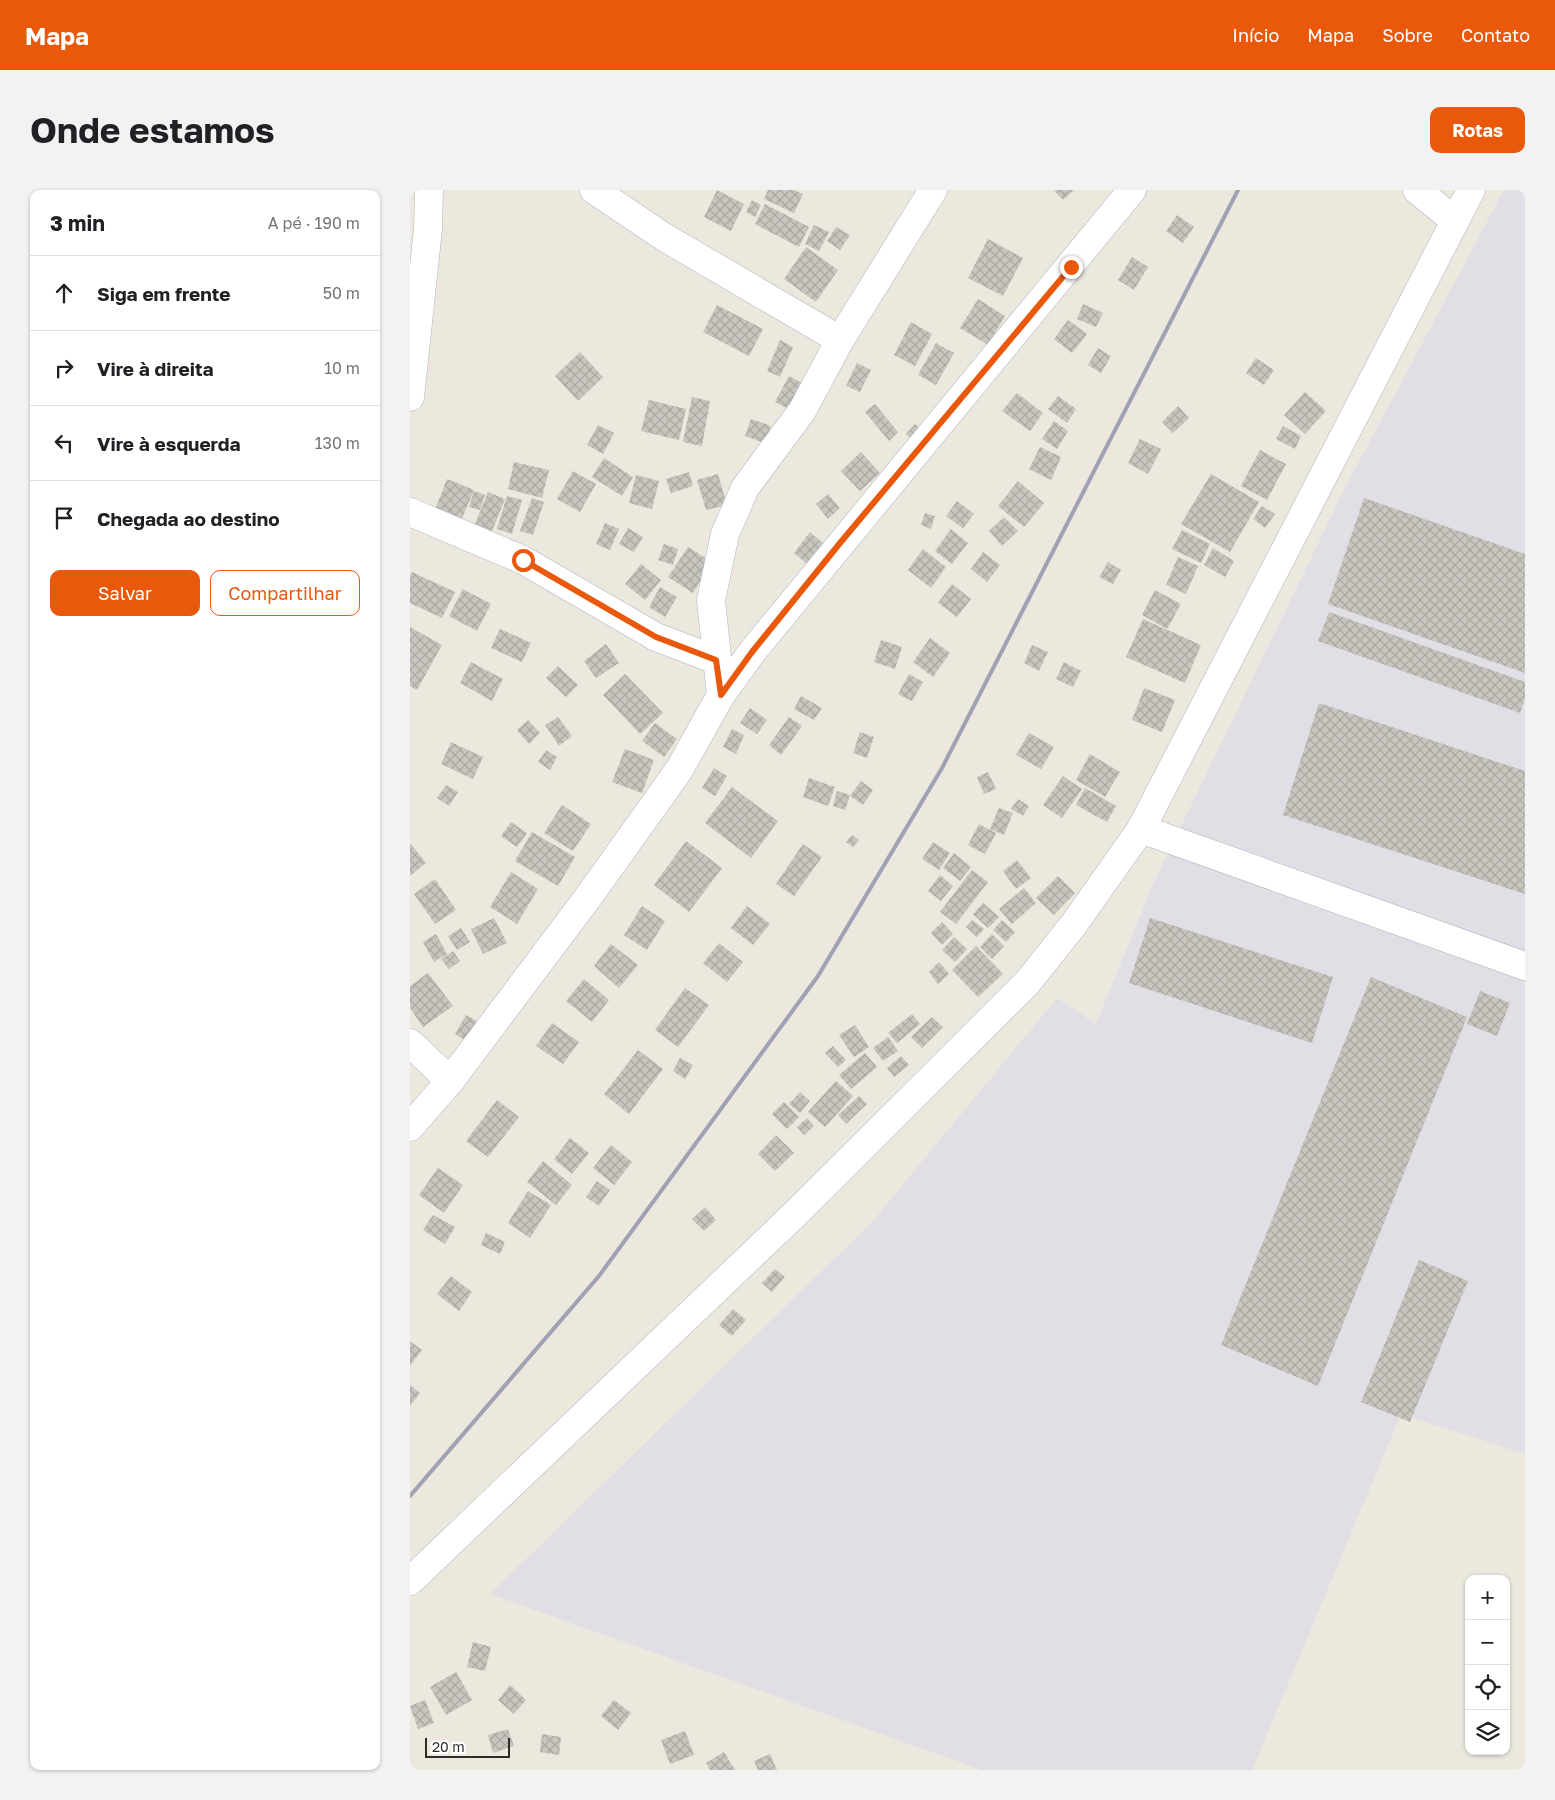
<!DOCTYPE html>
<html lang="pt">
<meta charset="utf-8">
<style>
body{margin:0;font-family:"Golos Text",sans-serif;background:#f2f2f2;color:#202124}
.controls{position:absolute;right:15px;bottom:15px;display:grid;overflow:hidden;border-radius:10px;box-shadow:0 1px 4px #0004}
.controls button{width:45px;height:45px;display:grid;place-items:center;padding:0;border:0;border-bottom:1px solid #e0e0e0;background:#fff;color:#202124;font:25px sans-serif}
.scale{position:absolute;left:15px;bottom:12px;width:85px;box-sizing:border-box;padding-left:5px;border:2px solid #2b2b2b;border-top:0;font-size:14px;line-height:18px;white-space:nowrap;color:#2b2b2b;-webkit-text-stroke:4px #fff;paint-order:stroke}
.stop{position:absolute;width:15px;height:15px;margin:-11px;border:4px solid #ea580c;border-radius:50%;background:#fff}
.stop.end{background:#ea580c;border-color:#fff;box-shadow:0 1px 5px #0008}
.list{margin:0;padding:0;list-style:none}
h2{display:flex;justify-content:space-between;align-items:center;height:65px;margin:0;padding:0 20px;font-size:21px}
h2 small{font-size:16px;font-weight:400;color:#757577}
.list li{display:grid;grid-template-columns:32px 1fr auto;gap:15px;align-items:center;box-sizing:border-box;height:75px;padding:0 20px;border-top:1px solid #e0e0e0}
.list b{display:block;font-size:19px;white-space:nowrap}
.list em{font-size:16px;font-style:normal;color:#757577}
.actions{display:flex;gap:10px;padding:15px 20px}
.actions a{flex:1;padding:11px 0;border:1px solid #ea580c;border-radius:10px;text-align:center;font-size:18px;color:#ea580c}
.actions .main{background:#ea580c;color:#fff}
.icon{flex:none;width:28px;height:28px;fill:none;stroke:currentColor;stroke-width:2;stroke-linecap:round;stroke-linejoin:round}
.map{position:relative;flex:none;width:1115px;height:1580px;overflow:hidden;border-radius:10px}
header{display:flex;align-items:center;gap:30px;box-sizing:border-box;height:70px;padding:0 25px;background:#ea580c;color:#fff}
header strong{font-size:24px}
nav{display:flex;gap:28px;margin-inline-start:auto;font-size:18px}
.intro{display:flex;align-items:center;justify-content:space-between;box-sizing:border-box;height:120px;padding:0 30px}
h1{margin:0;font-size:35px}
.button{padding:12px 22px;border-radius:10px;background:#ea580c;color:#fff;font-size:18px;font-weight:700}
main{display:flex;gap:30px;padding:0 30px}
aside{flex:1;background:#fff;border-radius:10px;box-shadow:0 1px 4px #0004}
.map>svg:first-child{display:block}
</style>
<header>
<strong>Mapa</strong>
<nav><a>Início</a><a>Mapa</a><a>Sobre</a><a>Contato</a></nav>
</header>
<div class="intro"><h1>Onde estamos</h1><a class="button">Rotas</a></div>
<main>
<aside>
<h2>3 min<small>A pé · 190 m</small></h2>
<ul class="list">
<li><svg class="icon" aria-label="ahead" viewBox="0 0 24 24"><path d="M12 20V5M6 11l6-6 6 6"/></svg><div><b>Siga em frente</b></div><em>50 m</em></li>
<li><svg class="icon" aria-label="right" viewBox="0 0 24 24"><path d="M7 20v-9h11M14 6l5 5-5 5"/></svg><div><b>Vire à direita</b></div><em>10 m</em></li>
<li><svg class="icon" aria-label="left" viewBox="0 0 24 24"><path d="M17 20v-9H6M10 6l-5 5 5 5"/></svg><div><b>Vire à esquerda</b></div><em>130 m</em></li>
<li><svg class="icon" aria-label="arrive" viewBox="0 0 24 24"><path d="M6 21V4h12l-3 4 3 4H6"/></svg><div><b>Chegada ao destino</b></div></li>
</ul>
<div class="actions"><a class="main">Salvar</a><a>Compartilhar</a></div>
</aside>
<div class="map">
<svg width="1115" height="1580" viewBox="0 0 1115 1580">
<defs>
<pattern id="building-cross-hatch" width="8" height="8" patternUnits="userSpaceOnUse" patternTransform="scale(1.25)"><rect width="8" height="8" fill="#c7c5be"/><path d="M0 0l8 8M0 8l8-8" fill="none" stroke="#aba9a3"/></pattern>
</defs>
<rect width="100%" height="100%" fill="#ece8de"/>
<polygon fill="#e1dee5" points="1094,0 1115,0 1115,1264 991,1224 842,1580 572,1580 80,1404 462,1032 647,808 686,834 743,694 935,298"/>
<g fill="url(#building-cross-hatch)">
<polygon points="307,0 334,14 321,41 294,27"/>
<polygon points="358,0 384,0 393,4 384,23 354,9"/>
<polygon points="644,0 664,0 653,10"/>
<polygon points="342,10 351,15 345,27 336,22"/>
<polygon points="355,14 399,37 389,57 345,34"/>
<polygon points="767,25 784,37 773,53 756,41"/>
<polygon points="404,35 419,42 409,61 395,54"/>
<polygon points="426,37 440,45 430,60 417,51"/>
<polygon points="578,49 613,68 593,106 558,88"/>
<polygon points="396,57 428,80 406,112 374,89"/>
<polygon points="722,67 738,77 724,100 708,90"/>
<polygon points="568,109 595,126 578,155 550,138"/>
<polygon points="673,114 693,123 686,137 667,129"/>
<polygon points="307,115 353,139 339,166 293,142"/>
<polygon points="658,130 677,144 662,163 644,149"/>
<polygon points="501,132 522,144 505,176 484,165"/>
<polygon points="370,150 383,157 370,187 357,181"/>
<polygon points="526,153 544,163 526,195 508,185"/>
<polygon points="688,158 701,166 691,183 678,175"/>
<polygon points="170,162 193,187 168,211 145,186"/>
<polygon points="846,168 864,180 854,195 836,183"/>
<polygon points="447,173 461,180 450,202 436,196"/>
<polygon points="379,186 398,196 384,222 365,212"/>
<polygon points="895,202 916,221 895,244 874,225"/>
<polygon points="607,203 633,223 620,241 592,221"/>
<polygon points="648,206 666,219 657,233 638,219"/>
<polygon points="282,207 300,211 292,256 273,252"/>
<polygon points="239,210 276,219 269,250 231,241"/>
<polygon points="465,214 488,242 479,251 455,222"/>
<polygon points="768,216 779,228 763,243 752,232"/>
<polygon points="341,229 361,236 355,253 335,246"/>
<polygon points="644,231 658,241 647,259 632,249"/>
<polygon points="505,234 515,243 506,253 496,244"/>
<polygon points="188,235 204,243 193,264 177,255"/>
<polygon points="873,236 891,246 885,259 866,249"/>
<polygon points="730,249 751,259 738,284 718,273"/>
<polygon points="630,257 651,267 641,290 619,279"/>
<polygon points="850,260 876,274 857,310 831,296"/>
<polygon points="451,262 470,283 450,301 431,281"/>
<polygon points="194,268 223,287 212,306 182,287"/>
<polygon points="104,272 139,280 132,308 98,299"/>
<polygon points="163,281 186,294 170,322 147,309"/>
<polygon points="279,282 283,296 261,303 256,289"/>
<polygon points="308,284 317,315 296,320 287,290"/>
<polygon points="801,284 849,312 820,362 771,334"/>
<polygon points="226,285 249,291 242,319 219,313"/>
<polygon points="37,289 64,300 51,331 25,320"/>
<polygon points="608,291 634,313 614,337 588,316"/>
<polygon points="64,301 75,305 70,320 59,317"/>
<polygon points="78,302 95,309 82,341 65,334"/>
<polygon points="418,304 430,318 418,329 406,314"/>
<polygon points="97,306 112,310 102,344 87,339"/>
<polygon points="122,308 134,312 123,345 110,341"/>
<polygon points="954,308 1115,364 1115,483 918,414"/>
<polygon points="547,311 564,324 553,338 536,326"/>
<polygon points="852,316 865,324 855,338 843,329"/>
<polygon points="515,323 525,326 521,339 511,335"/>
<polygon points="594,327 608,341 592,356 579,341"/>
<polygon points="195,333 209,339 200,360 186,354"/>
<polygon points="218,338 233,347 224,362 209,354"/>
<polygon points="541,339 558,353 542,374 525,361"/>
<polygon points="772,340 800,354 791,373 762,359"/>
<polygon points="400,342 414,354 398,375 384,363"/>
<polygon points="254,354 268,359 263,375 248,370"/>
<polygon points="278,357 302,372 283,403 258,387"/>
<polygon points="803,358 824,371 815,387 794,375"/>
<polygon points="513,359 536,377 521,398 498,380"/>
<polygon points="573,362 590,375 577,392 561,379"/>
<polygon points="768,367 788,376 776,404 756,395"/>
<polygon points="698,372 711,380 703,394 689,387"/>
<polygon points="231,374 251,390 235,410 215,394"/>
<polygon points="2,382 45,402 32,428 0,413 0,386"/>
<polygon points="542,394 561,409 547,427 528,413"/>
<polygon points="250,397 267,407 255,427 239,417"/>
<polygon points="53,399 81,414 67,441 39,426"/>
<polygon points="745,400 771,414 757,439 732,425"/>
<polygon points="919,422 1115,492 1115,508 1110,523 908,451"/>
<polygon points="733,429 791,455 775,493 716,467"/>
<polygon points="0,437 32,455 7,500 0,496"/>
<polygon points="90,439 121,453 112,472 81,458"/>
<polygon points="520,448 540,463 523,487 503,472"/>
<polygon points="471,450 492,457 485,479 464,472"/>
<polygon points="196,454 209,473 186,488 174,471"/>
<polygon points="622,455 638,462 629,481 614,473"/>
<polygon points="61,472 93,489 82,511 50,493"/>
<polygon points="654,472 671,481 663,497 646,489"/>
<polygon points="148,476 168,495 156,507 136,488"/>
<polygon points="215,484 253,523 230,544 193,505"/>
<polygon points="499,484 513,492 502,511 488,504"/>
<polygon points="734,498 765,510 752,542 722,530"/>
<polygon points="391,506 412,518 404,530 384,519"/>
<polygon points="909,513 1115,581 1115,704 873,625"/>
<polygon points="340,518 357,530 347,544 330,533"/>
<polygon points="148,527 162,546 149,556 135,535"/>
<polygon points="379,527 392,536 371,565 359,555"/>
<polygon points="118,530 130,543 119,554 107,540"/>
<polygon points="245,533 267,549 254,567 232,551"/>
<polygon points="322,539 334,545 326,564 313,557"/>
<polygon points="450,542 464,547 457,568 443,563"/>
<polygon points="619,543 644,557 631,579 606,565"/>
<polygon points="41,552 73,567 63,589 31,574"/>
<polygon points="215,559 244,570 232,603 202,592"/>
<polygon points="136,560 147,567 140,580 128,572"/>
<polygon points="680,564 710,582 695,607 666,590"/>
<polygon points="304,578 317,586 305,606 292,598"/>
<polygon points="578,582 586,599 574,604 567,587"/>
<polygon points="653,586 672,599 652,628 633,615"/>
<polygon points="399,588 425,597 418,616 393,607"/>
<polygon points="451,591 463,600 453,615 440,606"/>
<polygon points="36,595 48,602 39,616 27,608"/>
<polygon points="322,597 368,631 341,668 295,633"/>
<polygon points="675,598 706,616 697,632 666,615"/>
<polygon points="427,601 440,605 435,620 423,616"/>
<polygon points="608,609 619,616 613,626 601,619"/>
<polygon points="152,615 181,634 163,661 134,643"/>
<polygon points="589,618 603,623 594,645 580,639"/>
<polygon points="101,632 117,643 107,657 91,646"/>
<polygon points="569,634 586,643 575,664 558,655"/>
<polygon points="122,642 165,667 148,696 105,671"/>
<polygon points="442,645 449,650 443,657 436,652"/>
<polygon points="276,651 312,678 279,722 244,695"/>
<polygon points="523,652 540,663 529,680 512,669"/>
<polygon points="0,653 16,673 0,686"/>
<polygon points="393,654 412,667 384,706 366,694"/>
<polygon points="544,663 561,677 550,691 533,678"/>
<polygon points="607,670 621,688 606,699 593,681"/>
<polygon points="562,680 578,692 546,734 530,722"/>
<polygon points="101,682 128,699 107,734 80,717"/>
<polygon points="530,685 543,696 531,711 518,701"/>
<polygon points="648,686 665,703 644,725 626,708"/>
<polygon points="25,689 46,720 25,734 4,704"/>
<polygon points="614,698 626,713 602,734 589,719"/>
<polygon points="573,713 589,727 578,738 563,724"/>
<polygon points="232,716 255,731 237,760 214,745"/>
<polygon points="337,716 360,734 343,755 321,738"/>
<polygon points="84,728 97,753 73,764 61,739"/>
<polygon points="740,728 923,787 902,853 719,793"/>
<polygon points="562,730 574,739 567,747 556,737"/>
<polygon points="592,730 605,742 596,752 583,740"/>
<polygon points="532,732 543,744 532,755 521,743"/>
<polygon points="51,738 60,752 47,760 38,746"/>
<polygon points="26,744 37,764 24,772 13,752"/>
<polygon points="582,744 594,756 582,769 570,757"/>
<polygon points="544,747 557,759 545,772 532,760"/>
<polygon points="309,753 333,772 317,792 293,773"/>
<polygon points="201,754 228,775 209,798 184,776"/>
<polygon points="566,756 593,784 568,807 542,780"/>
<polygon points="43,761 50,771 39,779 31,769"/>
<polygon points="529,772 539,784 528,794 519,782"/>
<polygon points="18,783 43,816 13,837 0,818 0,796"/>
<polygon points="961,787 1057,827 908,1196 811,1155"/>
<polygon points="174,789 199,810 182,832 156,811"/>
<polygon points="275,798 299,815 268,857 245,840"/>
<polygon points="1070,801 1100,813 1087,846 1057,834"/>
<polygon points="502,824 510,834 487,853 478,843"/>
<polygon points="56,825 67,831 56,851 45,844"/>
<polygon points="522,827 533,837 512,858 501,847"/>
<polygon points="142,833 169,852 153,874 126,856"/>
<polygon points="445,835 459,857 444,867 429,845"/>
<polygon points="478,847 488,861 473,871 463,858"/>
<polygon points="423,856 436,870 428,877 415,863"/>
<polygon points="228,860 253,879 219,924 194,904"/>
<polygon points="455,863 467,877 441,899 429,885"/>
<polygon points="491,866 499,875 484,887 477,878"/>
<polygon points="270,868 283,875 275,889 263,881"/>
<polygon points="426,891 443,906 415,937 398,922"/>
<polygon points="390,902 400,911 390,923 379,914"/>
<polygon points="449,906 457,914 436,934 428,925"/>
<polygon points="87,910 109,927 78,967 56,951"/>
<polygon points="374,912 389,927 377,939 362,924"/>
<polygon points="397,928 404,936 394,945 387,937"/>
<polygon points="366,945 384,963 365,981 348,964"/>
<polygon points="160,948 179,963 162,984 144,969"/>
<polygon points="201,955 222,972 204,995 183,978"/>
<polygon points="133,971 162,995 146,1015 117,992"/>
<polygon points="28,978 53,995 34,1023 9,1005"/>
<polygon points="187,991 200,1000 189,1016 176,1007"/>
<polygon points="118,1001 141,1015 120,1048 98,1033"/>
<polygon points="295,1017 306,1030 294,1041 282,1029"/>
<polygon points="23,1025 45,1037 35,1054 13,1040"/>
<polygon points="76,1043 95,1052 90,1064 71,1055"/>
<polygon points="1009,1070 1058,1091 1000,1232 951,1212"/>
<polygon points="365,1079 375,1087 362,1102 352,1093"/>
<polygon points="41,1086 62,1102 49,1121 27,1104"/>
<polygon points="323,1119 336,1130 322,1146 309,1135"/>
<polygon points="0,1151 12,1160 0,1176"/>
<polygon points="0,1195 10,1203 0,1216"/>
<polygon points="63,1452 81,1457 75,1481 57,1477"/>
<polygon points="46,1482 62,1510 36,1525 20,1497"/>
<polygon points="100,1495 116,1510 104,1524 88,1510"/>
<polygon points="15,1510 24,1533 8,1539 0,1516"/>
<polygon points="204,1510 221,1523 208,1540 191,1526"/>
<polygon points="98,1539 104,1556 83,1563 78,1545"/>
<polygon points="275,1541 284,1565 260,1574 251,1550"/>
<polygon points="132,1544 151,1547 149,1565 130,1562"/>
<polygon points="314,1562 325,1580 300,1580 296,1573"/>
<polygon points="360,1564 367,1580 348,1580 344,1571"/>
</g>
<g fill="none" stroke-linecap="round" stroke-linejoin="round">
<g stroke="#b2b2bd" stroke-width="29">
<g id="minor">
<polyline points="184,0 254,47 430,150"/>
<polyline points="1007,0 1045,31"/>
<polyline points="0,207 18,39 19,0"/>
<polyline points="0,322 113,370 246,447 306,470"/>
<polyline points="311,505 301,410 315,344 335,298 392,221 430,150 523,0"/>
<polyline points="0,853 40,891"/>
<polyline points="0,937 40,891 179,706 269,580 311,505 342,462 722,0"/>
</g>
</g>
<g stroke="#b2b2bd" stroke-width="29">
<g id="tertiary">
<polyline points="731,639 1115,776"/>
<polyline points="0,1391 384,1025 617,793 664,734 731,639 1061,0"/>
</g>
</g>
<use href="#minor" stroke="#fff" stroke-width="28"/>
<use href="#tertiary" stroke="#fff" stroke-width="28"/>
<polyline stroke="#a1a1b4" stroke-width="4" points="0,1306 189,1086 408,786 532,578 828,0"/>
</g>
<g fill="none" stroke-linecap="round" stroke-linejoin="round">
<polyline stroke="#ea580c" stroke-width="6" points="113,370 246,447 306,470 311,505 342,462 430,353 661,77"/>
</g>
</svg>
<div class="controls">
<button>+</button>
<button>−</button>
<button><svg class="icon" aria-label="locate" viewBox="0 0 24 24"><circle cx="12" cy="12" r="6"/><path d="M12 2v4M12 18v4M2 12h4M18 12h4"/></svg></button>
<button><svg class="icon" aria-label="layers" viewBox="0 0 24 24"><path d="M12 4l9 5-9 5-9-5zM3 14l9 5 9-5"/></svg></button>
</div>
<div class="scale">20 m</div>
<div class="stop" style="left:113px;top:370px"></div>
<div class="stop end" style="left:661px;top:77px"></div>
</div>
</main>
